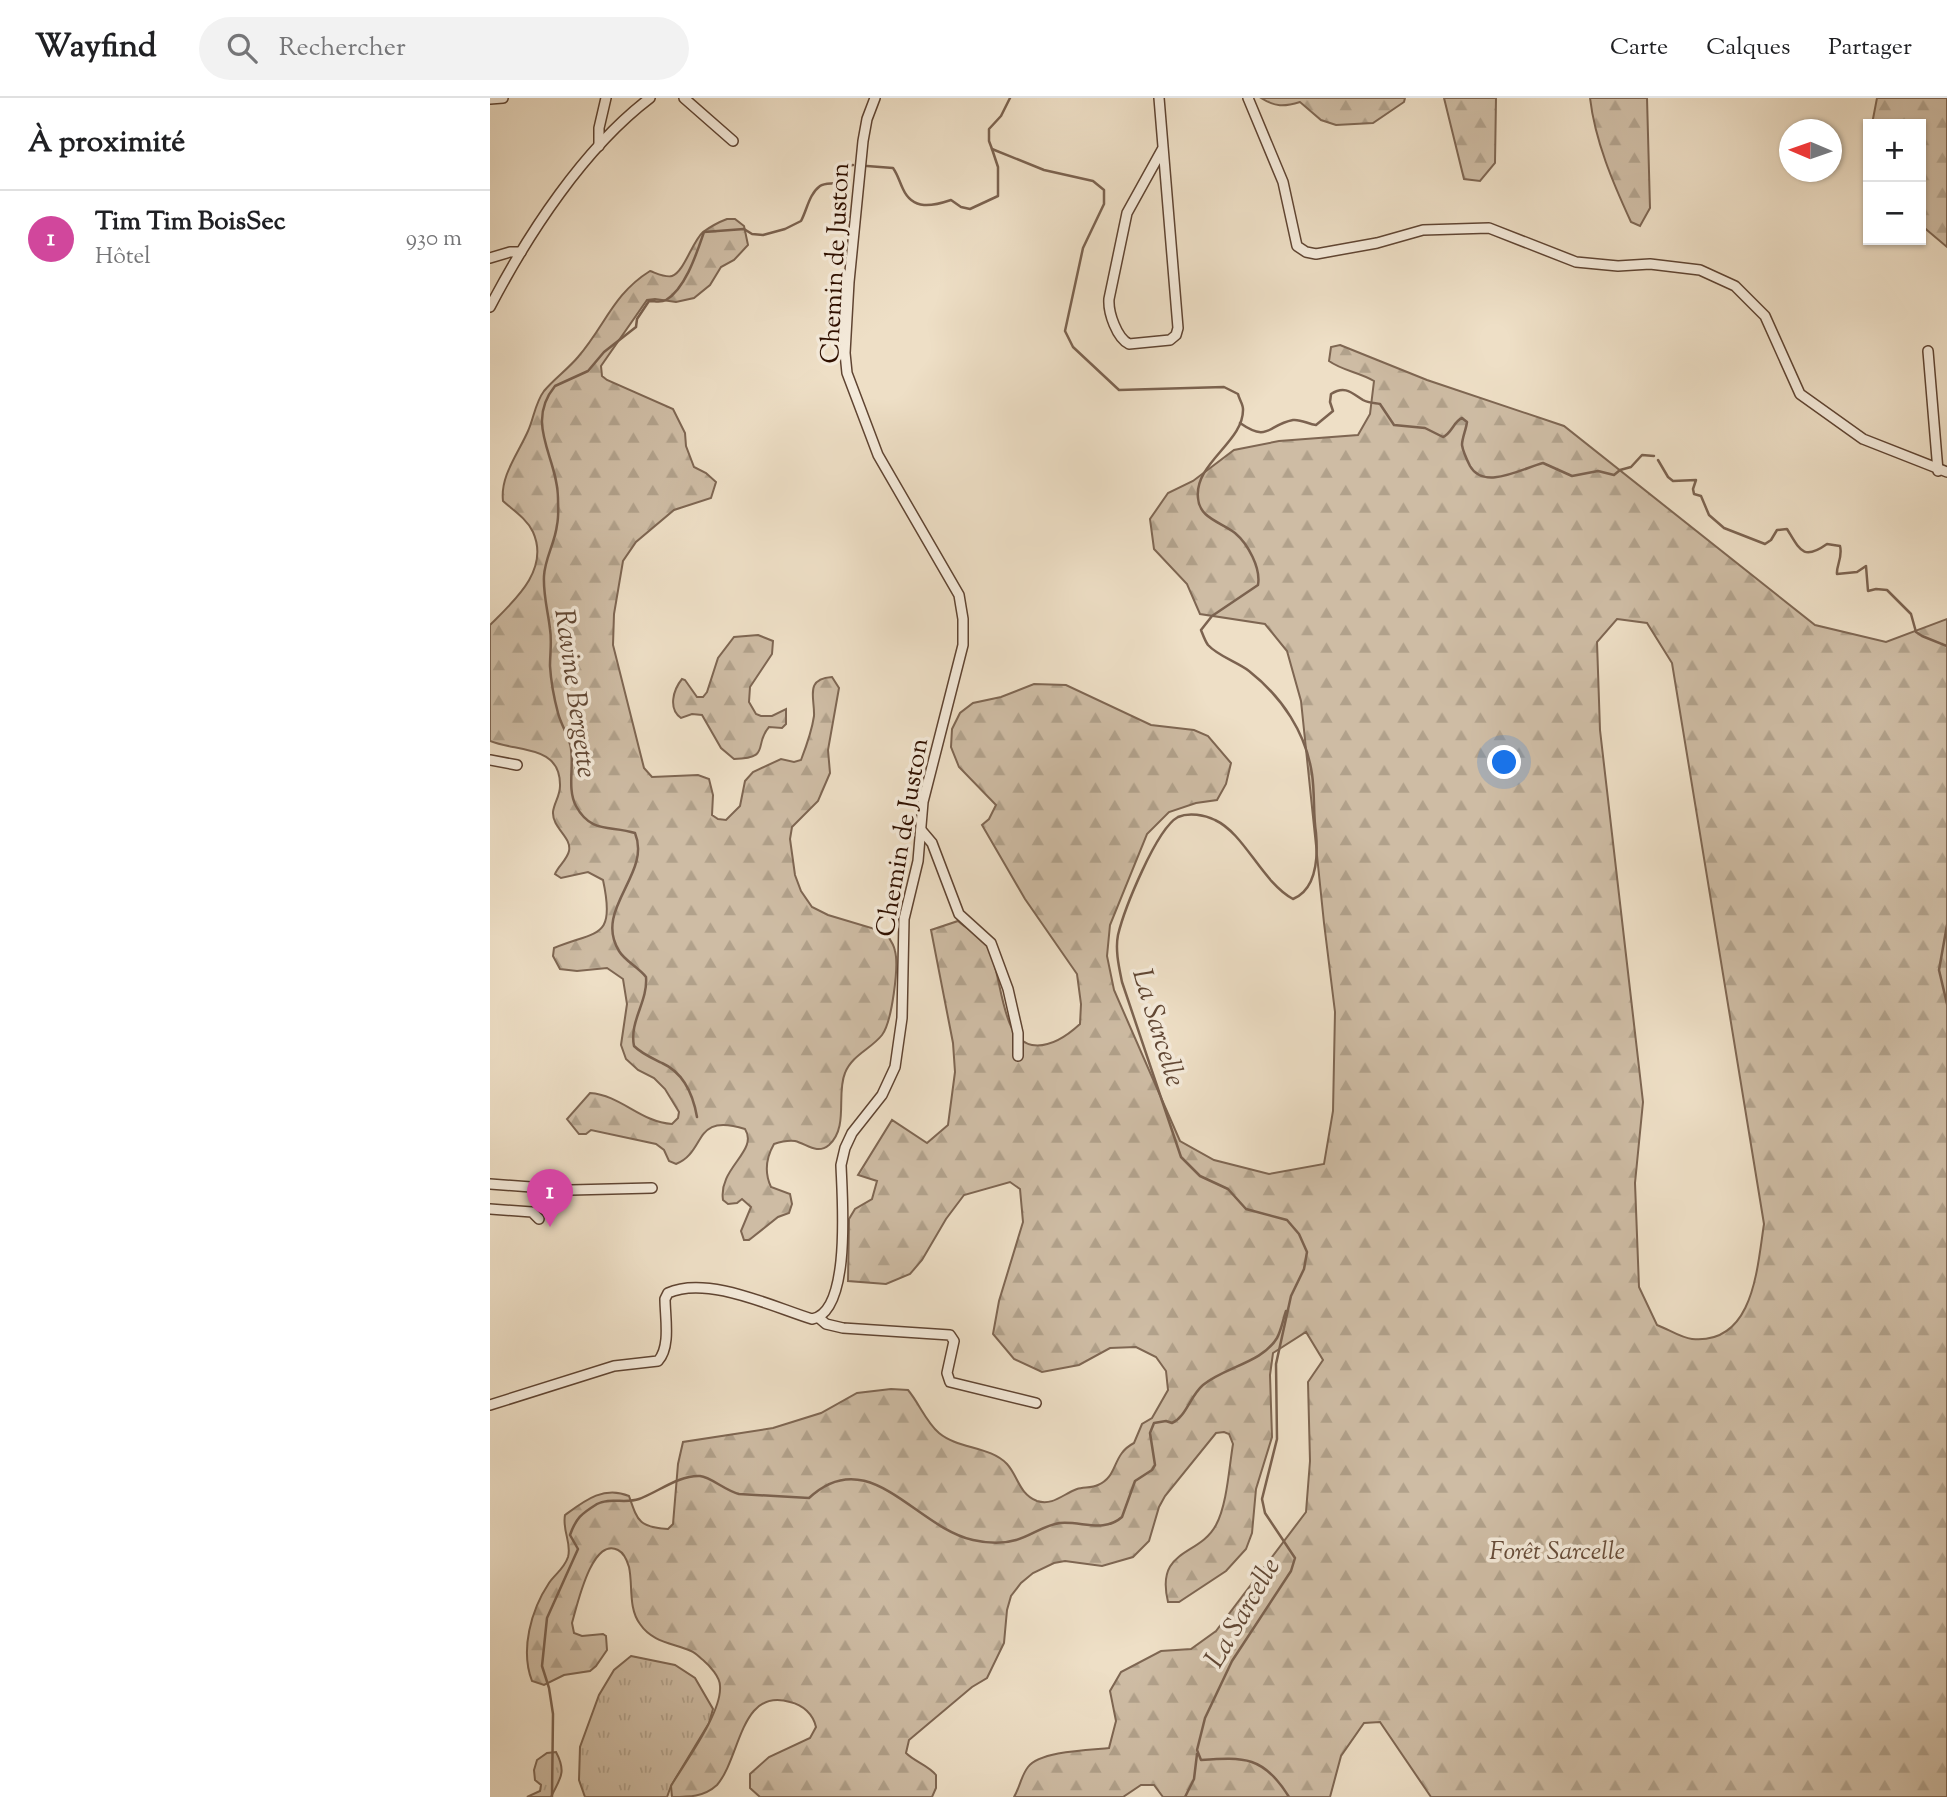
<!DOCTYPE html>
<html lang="fr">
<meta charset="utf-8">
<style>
body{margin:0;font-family:"Sorts Mill Goudy",serif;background:#f2f2f2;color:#202124}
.controls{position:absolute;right:21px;top:21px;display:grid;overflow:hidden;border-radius:0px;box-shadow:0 2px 5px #0004}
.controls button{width:63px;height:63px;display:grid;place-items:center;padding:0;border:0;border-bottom:2px solid #e0e0e0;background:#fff;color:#202124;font:35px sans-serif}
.compass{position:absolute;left:1289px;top:21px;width:63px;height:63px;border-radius:50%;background:#fff;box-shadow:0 2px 5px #0004;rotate:272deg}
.you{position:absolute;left:1015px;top:665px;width:24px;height:24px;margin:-18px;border:5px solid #fff;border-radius:50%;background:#1a73e8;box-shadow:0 0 0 10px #1a73e833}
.badge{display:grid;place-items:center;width:46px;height:46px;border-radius:50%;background:#7c3aed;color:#fff;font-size:23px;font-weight:700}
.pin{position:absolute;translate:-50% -58px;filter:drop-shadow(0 2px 4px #0008)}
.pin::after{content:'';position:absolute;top:37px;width:24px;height:21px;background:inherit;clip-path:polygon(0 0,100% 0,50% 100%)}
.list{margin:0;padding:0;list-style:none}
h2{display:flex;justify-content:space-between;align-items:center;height:91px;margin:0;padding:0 28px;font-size:30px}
h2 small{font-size:23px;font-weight:400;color:#757577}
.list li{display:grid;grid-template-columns:46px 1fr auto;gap:21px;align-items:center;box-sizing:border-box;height:98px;padding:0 28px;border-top:2px solid #e0e0e0}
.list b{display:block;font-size:26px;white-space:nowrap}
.list p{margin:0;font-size:23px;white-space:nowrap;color:#757577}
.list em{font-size:23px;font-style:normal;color:#757577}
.icon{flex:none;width:38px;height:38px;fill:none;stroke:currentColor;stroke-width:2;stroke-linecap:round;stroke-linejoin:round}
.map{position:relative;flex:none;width:1457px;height:1699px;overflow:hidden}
header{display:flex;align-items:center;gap:42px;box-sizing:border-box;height:98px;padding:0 35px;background:#fff;border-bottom:2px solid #e0e0e0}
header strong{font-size:33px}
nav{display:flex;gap:38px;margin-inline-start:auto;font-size:24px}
.search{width:490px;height:63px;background:#f2f2f2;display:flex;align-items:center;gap:18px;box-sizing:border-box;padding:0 24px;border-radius:38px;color:#757577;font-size:26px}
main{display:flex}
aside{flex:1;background:#fff}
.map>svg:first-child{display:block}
</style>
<header>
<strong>Wayfind</strong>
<div class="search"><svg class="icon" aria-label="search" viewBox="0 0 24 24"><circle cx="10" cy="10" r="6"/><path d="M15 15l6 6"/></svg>Rechercher</div>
<nav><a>Carte</a><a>Calques</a><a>Partager</a></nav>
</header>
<main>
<aside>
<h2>À proximité<small></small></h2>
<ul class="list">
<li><span class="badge" style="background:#d1479c">1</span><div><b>Tim Tim BoisSec</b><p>Hôtel</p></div><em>930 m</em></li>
</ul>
</aside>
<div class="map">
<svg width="1457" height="1699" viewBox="0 0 1457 1699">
<defs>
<pattern id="grass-tufts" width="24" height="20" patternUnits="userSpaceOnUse" patternTransform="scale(1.75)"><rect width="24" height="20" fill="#cebca4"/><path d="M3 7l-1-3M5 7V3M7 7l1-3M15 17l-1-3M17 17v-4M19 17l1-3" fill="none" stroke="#b1a18b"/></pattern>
<pattern id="forest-firs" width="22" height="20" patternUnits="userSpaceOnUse" patternTransform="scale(1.75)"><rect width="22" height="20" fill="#cebca4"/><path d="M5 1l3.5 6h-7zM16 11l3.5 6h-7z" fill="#b1a18b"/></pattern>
</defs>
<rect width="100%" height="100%" fill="#eedfc6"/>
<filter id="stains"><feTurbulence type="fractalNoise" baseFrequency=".00286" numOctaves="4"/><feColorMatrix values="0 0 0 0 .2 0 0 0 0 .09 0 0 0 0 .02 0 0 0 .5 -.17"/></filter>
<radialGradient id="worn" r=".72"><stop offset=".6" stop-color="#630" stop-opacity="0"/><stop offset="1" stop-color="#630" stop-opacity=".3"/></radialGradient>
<g fill="url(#grass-tufts)" stroke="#7e6652" stroke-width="2">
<polygon points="141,1558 185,1567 205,1580 223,1611 219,1625 181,1688 177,1699 95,1699 89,1682 90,1649 109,1597 124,1572"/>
<path d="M66,1654C77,1675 70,1680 61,1699H37L50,1693L51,1687L45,1682L44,1672L47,1662L57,1655Z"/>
</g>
<g fill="url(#forest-firs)" stroke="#7e6652" stroke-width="2" fill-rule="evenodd">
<path d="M771,0H915L914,4L883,25L846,27L831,22L810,4C794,9 785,9 771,0Z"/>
<polygon points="954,0 1006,0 1005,65 990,83 974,81"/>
<path d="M1100,0H1157L1160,110L1150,128L1141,124C1123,85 1105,43 1100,0Z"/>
<polygon points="1387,0 1457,0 1457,149 1431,127 1431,26 1382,26"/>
<path d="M237,121H245L254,128L258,147L244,162L231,169L220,187L204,200L186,204L165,201L157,202L111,268L112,278L117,282L183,311L195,335L196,348L204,369L216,375L226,384L221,400L184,412L146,444L133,463L124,516L123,547L154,670L162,679L208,677L219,681L223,697L222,717L228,721L236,722L250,708L255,683L263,674L291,661L304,664L311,662C316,649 322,632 324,618C325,600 314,581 342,579L349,590L338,652L340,675L328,703L302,729L300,741L305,777L311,793L322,809L338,817L395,834C399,840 404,846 405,853C409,868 402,924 392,937C381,951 362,957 355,975C346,996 359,1029 339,1047C327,1057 317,1046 305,1043C298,1042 290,1044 284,1046C276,1060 274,1074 281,1089L300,1096L302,1106L299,1115L288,1119L259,1142H254L251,1133L261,1109L252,1101L247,1105L238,1106L233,1102C228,1070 269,1053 255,1031C202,1014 217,1054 186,1066L179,1063L174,1052L166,1046L101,1032L96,1036H89L77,1021L100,995C131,997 150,1024 182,1026L188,1020L189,1014L175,991L164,980L148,972L136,961L131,947L137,906L133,881L117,870L87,873L70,871L63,858L64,850C107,832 126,842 113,782L98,774L71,780L65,776C68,768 77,762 79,753C82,739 62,730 63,714C64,705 70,698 70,688C71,646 26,654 0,643V527C24,503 60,472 43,434C37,421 23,412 13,403C10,378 28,356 38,333C44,320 45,305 54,293C64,281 78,271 88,259C115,228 123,196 160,173C166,175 176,180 182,178C194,174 202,144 213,134C220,129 229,124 237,121Z"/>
<path d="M850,247L937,282L1074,328L1325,527L1396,544L1457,521V1699H941L890,1624L874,1625L851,1658L840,1699H673L664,1687H651L633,1699H524C530,1689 531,1678 538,1669C550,1653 599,1652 619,1650L626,1623L620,1593L631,1574L671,1553L701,1551L726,1533L816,1414L820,1363L818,1284L833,1262L816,1234L783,1255L780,1277L782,1339L766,1391L762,1435L756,1451L736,1473L689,1504H678C665,1450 709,1459 726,1427C737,1407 739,1370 743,1346L739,1336L734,1334L726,1335L675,1398L669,1409L659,1443L643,1459L612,1468L575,1463L564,1465L543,1475L531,1485L521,1498L517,1512L514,1545L497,1580L482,1589L419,1642L416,1655C425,1664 438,1667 446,1677V1690L442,1699H270L260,1690V1676L279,1659L320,1640L326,1629C323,1616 313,1607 300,1604C250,1589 251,1659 227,1687C214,1699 199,1699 182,1699L181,1688C195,1664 232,1615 230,1588C230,1579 220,1568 213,1562C209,1559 206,1555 201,1553C182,1545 162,1544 150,1526C138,1510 143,1487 139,1469C137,1462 134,1455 128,1452C102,1438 87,1508 82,1525L84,1535L92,1538L113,1536L116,1538L117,1552L106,1568L100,1573L74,1577L54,1587L42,1583C30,1552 41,1512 59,1485C65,1476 74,1471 78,1459C82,1445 72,1433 75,1417C94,1403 114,1387 139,1398C148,1424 149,1429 178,1431L183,1426L188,1366L193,1344L283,1330L331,1315L367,1295L401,1291L418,1292C429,1305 436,1324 449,1335C468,1351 500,1348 517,1366C528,1378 529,1396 547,1403C563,1408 573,1396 587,1391C593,1389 602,1390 608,1387C629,1378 621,1357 644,1345L652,1326L662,1320L678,1292L676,1273L666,1259L646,1249L620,1250L589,1267L552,1274L524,1261L503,1236L509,1203L533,1124L530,1091L520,1084L474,1097L456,1121L432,1162L420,1176L396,1186L358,1183L359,1121L365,1111L382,1101L387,1083L368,1077L402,1022L437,1045L458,1027L465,974L463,945L441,832L468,823C476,830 491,838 497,848C513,873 509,941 542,947C560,950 577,938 590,926L591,906L587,876L535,801L492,727L499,721L506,707L469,669L461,649L462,631L470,615L483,605L511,599L544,586L576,587L661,627L704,632L718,638L741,665L736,686L727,702L706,705L679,714L657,736L620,827L617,858L624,892L690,1043L724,1062L779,1076L834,1066L843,1013L845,914L834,825L811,603L797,553L775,526L710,516L697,486L664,451L660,421L678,395L703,383L744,352L789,343L868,337L880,316L884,283C869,274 853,273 839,263L841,249ZM1127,521L1157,525L1182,565L1274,1126C1267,1170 1264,1247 1202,1241C1191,1240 1178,1231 1167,1227L1149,1189L1145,1085L1153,1004L1110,632L1107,544Z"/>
<path d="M268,537L283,543L282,556L260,589L259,604L266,616L271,618H282L296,611V626L292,630L279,629C263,647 282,660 244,661L231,650L212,617L202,616L191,620C178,611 183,592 192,581L195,582L207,599H213L217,594L228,560L244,539Z"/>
</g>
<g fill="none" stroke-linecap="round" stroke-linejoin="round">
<g stroke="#7b624f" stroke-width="2.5">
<path d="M520,0L511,18L499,31V43L502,51L554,72L603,83L614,92V106L593,150L575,233L583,249L629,292L734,289L748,296C749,301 753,306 753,311C754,344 704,365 708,400C709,420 731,424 745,435C758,446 771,470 768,487L722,518L711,532C713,537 715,543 718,547C728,558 747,564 759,573C792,599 816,635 822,676C825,696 823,716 826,735C828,758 827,791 803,801C771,783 755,736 725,722C715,717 699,714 688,719C666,731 634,812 628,837C625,852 629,869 632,884L691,1059L710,1078L738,1091L756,1111L797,1122L809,1136L817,1154L814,1171L801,1198L786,1266L787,1341L772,1401L775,1415L805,1460L801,1473L742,1563L715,1620L707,1652L711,1662C754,1659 774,1658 799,1699"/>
<path d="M377,68L403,70C408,77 409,83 413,91C423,113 443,108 461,102L471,109L480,111L508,98V69L502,51"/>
<path d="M750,325C779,345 777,327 803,322C811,321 818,326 826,327L843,313L840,304L841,296C855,287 862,295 873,302C878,305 885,305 890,306L904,327L935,330L953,339C962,335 964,323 972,320L977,324C976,332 972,340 972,347C973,354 977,362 980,368C994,393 1033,370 1053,365L1082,378L1108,373L1124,377L1130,372L1141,369L1152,357L1164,358"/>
<path d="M1168,362L1178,379L1183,383L1206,382L1203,391L1204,396L1211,398L1219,417L1234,430L1275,446L1281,442L1287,432L1297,431C1310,452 1313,463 1337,446L1350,448C1353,459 1346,468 1347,476L1367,474L1376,468L1378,493L1386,491L1397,492L1421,516L1426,534L1432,538L1457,548"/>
<polyline points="1457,827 1449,872 1457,906"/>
<path d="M207,1019C203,996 194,975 172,965C162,960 152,956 144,948C139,923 158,904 156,879C148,869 135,863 129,853C103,811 162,776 145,735C121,727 101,736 86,708C77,691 84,669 81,650C79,638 71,627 68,615C64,600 61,584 60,568C60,556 62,543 60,531C58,513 53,497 54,478C55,460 65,445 67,427C69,418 68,409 68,400C68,360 34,326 65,288L98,273L114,254L146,229L147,221L159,203C165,203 171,205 176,202C196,190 207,154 214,134L254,131L262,136L273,137L295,131L311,123C317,112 319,96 330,88C334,85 342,86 347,85L357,68L363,67"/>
<path d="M62,1699L63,1616L59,1590L52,1568L57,1520L88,1451L80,1437C86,1420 91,1416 107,1406C119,1399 136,1406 149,1401C168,1394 189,1377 210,1378C221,1379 234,1392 249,1396L319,1400C379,1344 425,1429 483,1442C496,1445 513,1446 526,1442C541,1438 554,1427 570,1425C592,1423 614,1435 632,1419L645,1383L662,1372L665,1367L660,1335L664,1325L676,1323L682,1325C696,1319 700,1298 713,1287C734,1269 772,1265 787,1240C791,1233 793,1222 796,1213"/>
<polyline points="695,1699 704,1681 707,1656"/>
</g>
<g stroke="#5f4432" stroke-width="12">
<g id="minor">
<polyline points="194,0 243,43"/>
<path d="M669,0L688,230L686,237L680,242L639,246C627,240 618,215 619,201L637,115L673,50"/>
<polyline points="758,0 793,84 807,148 816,154 826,156 887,145 933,132 999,130 1086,164 1128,168 1160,166 1210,172 1245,188 1275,218 1310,296 1373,341 1457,374"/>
<polyline points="0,1 13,0"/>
<polyline points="109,48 109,30 116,0"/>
<polyline points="0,160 20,154 31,154"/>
<path d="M0,209C38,136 94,50 160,0"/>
<polyline points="1438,253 1448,373"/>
<polyline points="0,662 27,667"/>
<polyline points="431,732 442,745 469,816 501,845 518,891 528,935 528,958"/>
<polyline points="0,1086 81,1092 162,1090"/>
<polyline points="0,1111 42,1114 49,1121"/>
<polyline points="329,1220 336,1226 353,1230 460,1237 464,1243 457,1275 460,1284 546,1305"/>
<path d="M0,1307L124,1268L168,1263C181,1249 175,1219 175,1201L178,1195C217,1177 283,1209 322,1221C362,1214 352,1098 351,1067L355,1050L362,1035L392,997L405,969L412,920L414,821L428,763L433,704L473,547V521L469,497L388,357L357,275L355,255L359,184L373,43L377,21L385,0"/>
</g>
</g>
<use href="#minor" stroke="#f4eada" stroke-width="9"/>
</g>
<g text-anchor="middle" stroke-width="7" stroke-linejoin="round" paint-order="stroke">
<g font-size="26" fill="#2f1000" stroke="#f4eada">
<text transform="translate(344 165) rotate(-87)" y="9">Chemin de Juston</text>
<text transform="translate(411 739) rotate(-80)" y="9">Chemin de Juston</text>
</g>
<g font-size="26" font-style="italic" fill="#674c39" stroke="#f4eada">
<text x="1067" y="1461">Forêt Sarcelle</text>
</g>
<g font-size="28" font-style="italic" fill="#614734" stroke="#f4eada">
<text transform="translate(87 595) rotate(82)" y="10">Ravine Bergette</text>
<text transform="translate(670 929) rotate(73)" y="10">La Sarcelle</text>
<text transform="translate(751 1514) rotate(-60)" y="10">La Sarcelle</text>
</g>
</g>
<rect width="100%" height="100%" filter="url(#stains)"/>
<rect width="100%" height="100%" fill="url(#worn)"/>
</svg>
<div class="controls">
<button>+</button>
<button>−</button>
</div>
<svg class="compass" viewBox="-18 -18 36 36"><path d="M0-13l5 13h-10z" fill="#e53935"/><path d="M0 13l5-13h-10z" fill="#757577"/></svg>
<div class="you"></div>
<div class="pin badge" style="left:60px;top:1129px;background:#d1479c">1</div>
</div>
</main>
